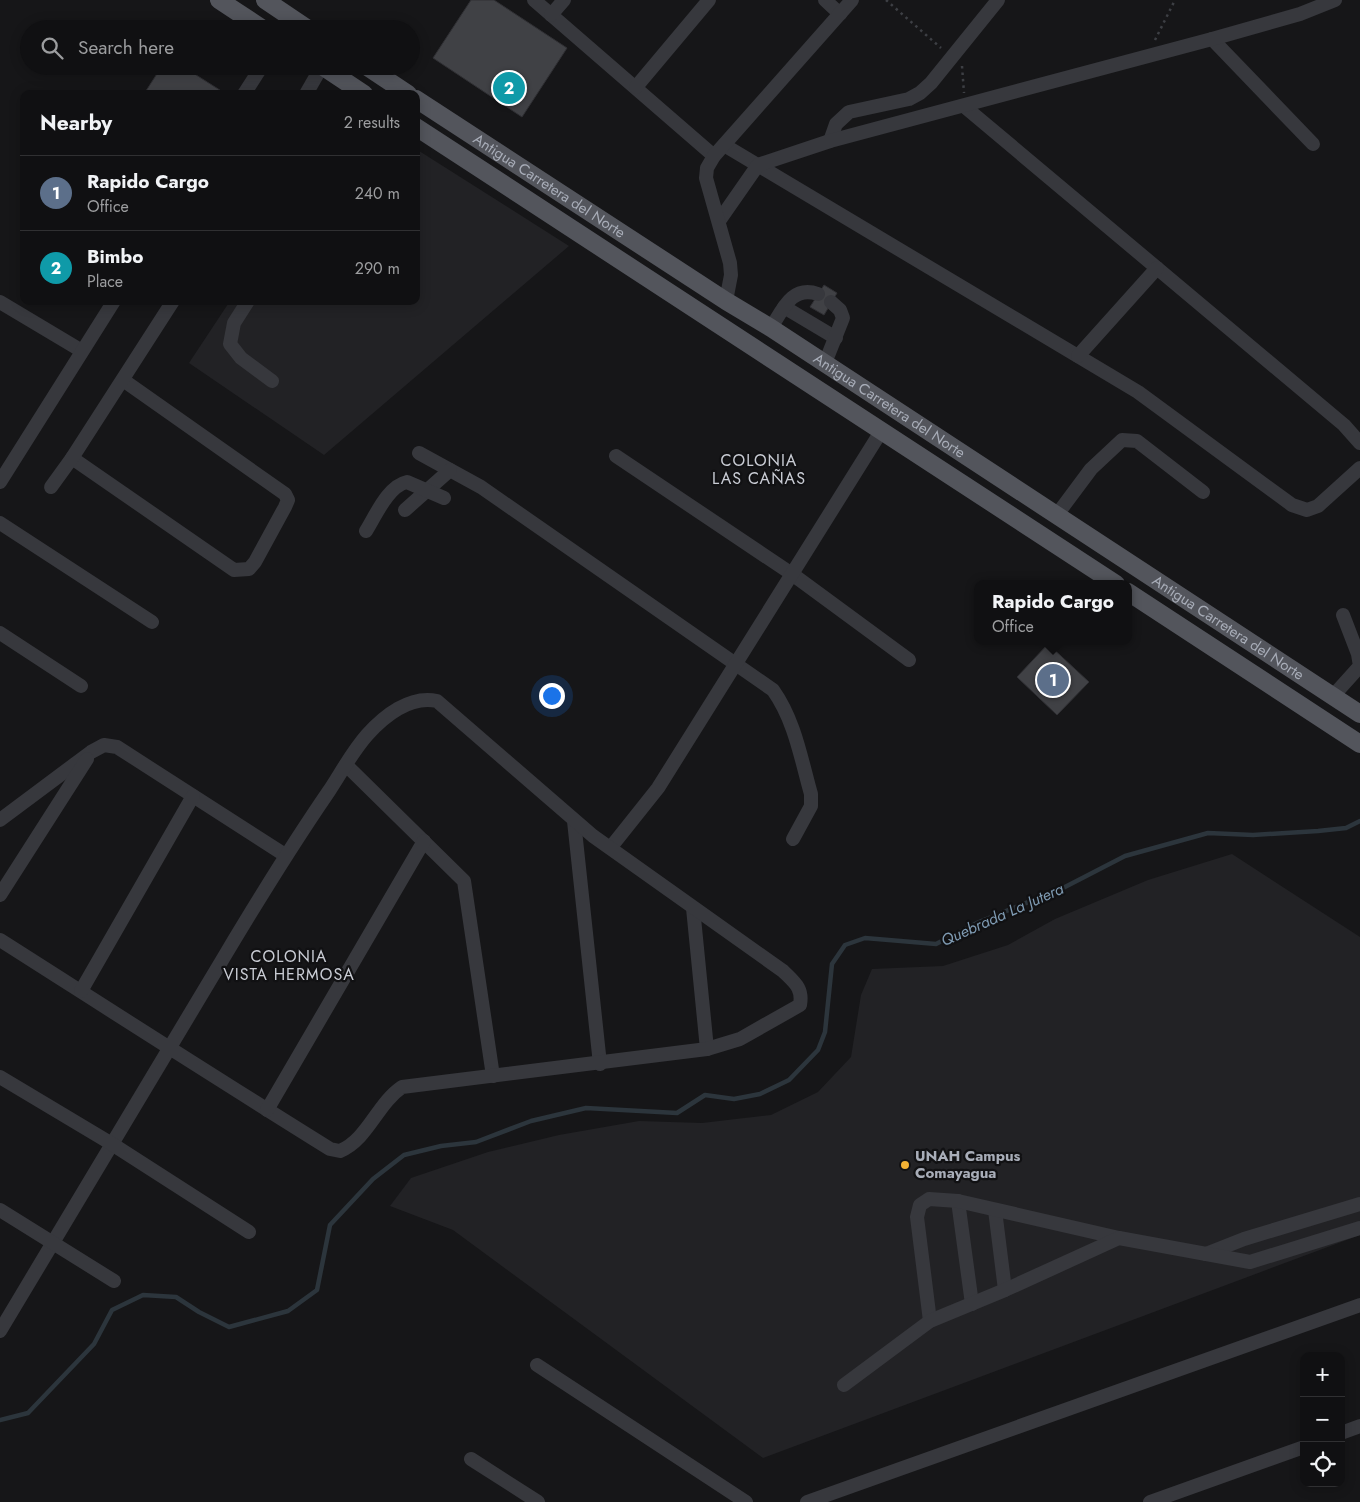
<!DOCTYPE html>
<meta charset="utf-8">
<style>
body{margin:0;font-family:Jost,sans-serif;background:#1e1e20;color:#f1f3f6}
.controls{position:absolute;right:15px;bottom:15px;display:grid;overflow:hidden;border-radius:10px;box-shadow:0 2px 12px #0003}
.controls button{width:45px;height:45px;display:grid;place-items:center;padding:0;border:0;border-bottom:1px solid #303032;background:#101012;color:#f1f3f6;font:25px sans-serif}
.you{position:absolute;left:551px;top:695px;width:18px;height:18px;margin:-12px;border:4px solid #fff;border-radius:50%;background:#1a73e8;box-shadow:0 0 0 8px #1a73e833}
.badge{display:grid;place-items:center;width:32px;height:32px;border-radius:50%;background:#f2b134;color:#fff;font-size:16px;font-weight:700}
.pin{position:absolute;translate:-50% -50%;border:2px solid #fff;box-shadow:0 1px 5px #0006}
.popup{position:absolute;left:974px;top:580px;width:158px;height:65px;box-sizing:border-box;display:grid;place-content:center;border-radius:10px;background:#101012;filter:drop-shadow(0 1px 4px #0005);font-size:16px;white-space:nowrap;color:#9c9d9f}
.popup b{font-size:19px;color:#f1f3f6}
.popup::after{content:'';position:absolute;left:50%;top:100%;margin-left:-10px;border:10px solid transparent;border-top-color:#101012}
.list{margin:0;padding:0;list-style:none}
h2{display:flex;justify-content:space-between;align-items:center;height:65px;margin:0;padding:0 20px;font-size:21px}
h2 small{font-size:16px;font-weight:400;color:#9c9d9f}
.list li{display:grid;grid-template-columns:32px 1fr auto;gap:15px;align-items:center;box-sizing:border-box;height:75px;padding:0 20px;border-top:1px solid #303032}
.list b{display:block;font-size:19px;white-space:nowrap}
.list p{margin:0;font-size:16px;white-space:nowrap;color:#9c9d9f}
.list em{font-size:16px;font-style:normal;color:#9c9d9f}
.icon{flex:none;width:28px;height:28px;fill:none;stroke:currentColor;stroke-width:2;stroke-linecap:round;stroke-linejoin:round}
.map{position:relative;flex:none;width:1360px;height:1502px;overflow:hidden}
.search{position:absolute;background:#101012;box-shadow:0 2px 12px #0003;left:20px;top:20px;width:400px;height:55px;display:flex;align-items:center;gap:12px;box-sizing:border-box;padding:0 18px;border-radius:28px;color:#9c9d9f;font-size:19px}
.panel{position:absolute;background:#101012;box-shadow:0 2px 12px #0003;left:20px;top:90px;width:400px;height:215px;border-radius:10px}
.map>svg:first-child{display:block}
</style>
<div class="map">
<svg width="1360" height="1502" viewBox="0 0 1360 1502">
<rect width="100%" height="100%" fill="#161618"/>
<g fill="#222225">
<polygon points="416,149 569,246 324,455 189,363 230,301 416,301"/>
<polygon points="1232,854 1360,937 1360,1235 763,1458 453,1230 390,1206 411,1178 488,1152 559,1135 639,1121 702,1123 771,1115 818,1092 851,1057 861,995 872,969 943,966 1008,945 1055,919 1148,880"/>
</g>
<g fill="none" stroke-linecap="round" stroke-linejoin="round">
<polyline stroke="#2c353c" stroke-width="4.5" points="0,1420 28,1413 94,1344 112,1310 143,1295 176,1297 199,1312 229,1327 288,1311 317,1290 330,1225 373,1179 404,1155 441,1146 476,1142 531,1121 586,1108 677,1113 705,1095 734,1099 760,1094 789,1080 818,1050 825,1032 832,964 845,945 865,938 936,944 979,922 1063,888 1125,856 1208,833 1253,835 1318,831 1346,828 1360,821"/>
</g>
<g fill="#404145" stroke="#303034">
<polygon points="471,0 494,0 567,48 522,117 433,58"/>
<polygon points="162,66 182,66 226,94 144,94"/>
<polygon points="824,285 837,293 824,315 810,307"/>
<polygon points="1048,644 1089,682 1057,715 1017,677"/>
</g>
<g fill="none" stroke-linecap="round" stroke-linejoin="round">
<g stroke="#3d3f44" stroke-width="2.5" stroke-dasharray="2.5 4" stroke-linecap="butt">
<polyline points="886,0 941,48"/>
<polyline points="1155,40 1175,0"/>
<polyline points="962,66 964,93"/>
</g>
<g stroke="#37383d" stroke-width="14">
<polyline points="534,0 714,156"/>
<polyline points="825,0 840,14"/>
<polyline points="551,15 564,0"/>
<polyline points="1212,39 1313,144"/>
<polyline points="636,87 709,0"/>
<polyline points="244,94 262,66"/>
<polyline points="306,94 322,66"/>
<polyline points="965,107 1344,425 1360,443"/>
<polyline points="830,141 836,124 849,112 909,99 920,93 931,83 998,0"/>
<polyline points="724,145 1138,392 1292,505 1307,510 1318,506 1360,468"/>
<polyline points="719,221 758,165 830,141 1212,39 1300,14 1335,0"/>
<polyline points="248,301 234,323 230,344 241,358 272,381"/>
<polyline points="726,301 731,275 730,263 706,178 707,168 714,156 852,0"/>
<polyline points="0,302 82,351"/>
<polyline points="784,307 836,338"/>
<path d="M771,328C783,309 792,285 818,294"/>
<polyline points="1078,356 1157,268"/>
<polyline points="825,363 843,318 840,310 831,302"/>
<path d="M419,453L481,487L773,690C795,721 801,759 811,794V806L793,839"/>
<polyline points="616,456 792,574 909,660"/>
<polyline points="72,458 234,570 249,569 255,562 285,507 288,500 285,494 123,380"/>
<polyline points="0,482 114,301"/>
<polyline points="51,487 72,458 173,301"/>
<polyline points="405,510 450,470"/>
<polyline points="1056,516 1091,469 1122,440 1137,441 1203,492"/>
<polyline points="0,523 152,622"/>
<path d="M366,531C376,515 388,486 407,482L444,498"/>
<polyline points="0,633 81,686"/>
<polyline points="1333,696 1360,666 1358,654 1343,615"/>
<polyline points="346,765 464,881 493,1076"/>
<polyline points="0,820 91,752 104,745 117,747 285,855"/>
<polyline points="574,821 600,1064"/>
<polyline points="611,847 658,788 882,430"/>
<polyline points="0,895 87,759"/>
<polyline points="693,908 707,1049"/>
<path d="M0,940C110,1010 219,1080 330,1149L340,1151C368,1139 377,1104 402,1087L707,1049L740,1039L800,1005C803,988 795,983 783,971L593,836L437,701C410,695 384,716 367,735C352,752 341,773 329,791C292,845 258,900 224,957C149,1081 75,1206 0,1331"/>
<polyline points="81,991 193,796"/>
<polyline points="0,1077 112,1144 249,1232"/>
<polyline points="267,1110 424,841"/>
<polyline points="958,1201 972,1304"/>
<polyline points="0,1210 114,1281"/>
<polyline points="995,1210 1005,1290"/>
<polyline points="1206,1254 1244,1239 1360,1204"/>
<polyline points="930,1321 917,1217 920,1205 929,1199 958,1201 1119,1238"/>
<polyline points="537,1365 746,1502"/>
<polyline points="844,1385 930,1321 1005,1290 1119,1238 1250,1262 1360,1228"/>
<polyline points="1341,1433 1360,1426"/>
<polyline points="471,1459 538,1502"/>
<polyline points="807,1502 1360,1305"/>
<polyline points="1150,1502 1304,1447"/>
</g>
<g stroke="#53555c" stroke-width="18">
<polyline points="219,0 263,29"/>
<polyline points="265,0 308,29"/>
<polyline points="322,66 364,94"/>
<polyline points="366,66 408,94"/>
<path id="s1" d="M416,99L726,301L771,328L1360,714"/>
<polyline points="416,127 1116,584"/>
<polyline points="1128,592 1360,744"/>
</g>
</g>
<circle fill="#f2b134" stroke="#111113" stroke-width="2" cx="905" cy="1165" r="5"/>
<g text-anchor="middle" stroke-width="4.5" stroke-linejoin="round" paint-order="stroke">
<g font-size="15" fill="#a8adb8" stroke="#111113">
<text dy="5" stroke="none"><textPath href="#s1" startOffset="159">Antigua Carretera del Norte</textPath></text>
<text dy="5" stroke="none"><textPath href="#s1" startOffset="564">Antigua Carretera del Norte</textPath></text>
<text dy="5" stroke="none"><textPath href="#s1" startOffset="969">Antigua Carretera del Norte</textPath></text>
</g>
<g font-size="15" font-weight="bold" fill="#a8adb8" stroke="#111113" text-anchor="start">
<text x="915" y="1161">UNAH Campus<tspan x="915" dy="17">Comayagua</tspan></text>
</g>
<g font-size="16" letter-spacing="1" fill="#c9ccd4" stroke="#111113">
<text x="759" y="466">COLONIA<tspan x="759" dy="18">LAS CAÑAS</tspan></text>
<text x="289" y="962">COLONIA<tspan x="289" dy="18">VISTA HERMOSA</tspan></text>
</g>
<g font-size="16" font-style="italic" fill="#7f9bb3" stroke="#111113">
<text transform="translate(1002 914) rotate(-24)" y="6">Quebrada La Jutera</text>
</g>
</g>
</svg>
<div class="controls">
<button>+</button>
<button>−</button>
<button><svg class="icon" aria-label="locate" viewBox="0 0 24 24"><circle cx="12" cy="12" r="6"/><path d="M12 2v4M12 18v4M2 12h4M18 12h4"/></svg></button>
</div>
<div class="you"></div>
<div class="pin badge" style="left:1053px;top:680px;background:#5c6f8a">1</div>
<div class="popup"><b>Rapido Cargo</b>Office</div>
<div class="pin badge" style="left:509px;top:88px;background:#0f9aa8">2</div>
<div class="search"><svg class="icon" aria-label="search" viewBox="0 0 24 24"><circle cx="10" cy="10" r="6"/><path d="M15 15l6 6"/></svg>Search here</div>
<section class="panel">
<h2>Nearby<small>2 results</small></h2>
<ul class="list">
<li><span class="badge" style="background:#5c6f8a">1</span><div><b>Rapido Cargo</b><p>Office</p></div><em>240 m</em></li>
<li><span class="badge" style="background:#0f9aa8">2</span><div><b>Bimbo</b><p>Place</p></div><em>290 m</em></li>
</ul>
</section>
</div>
